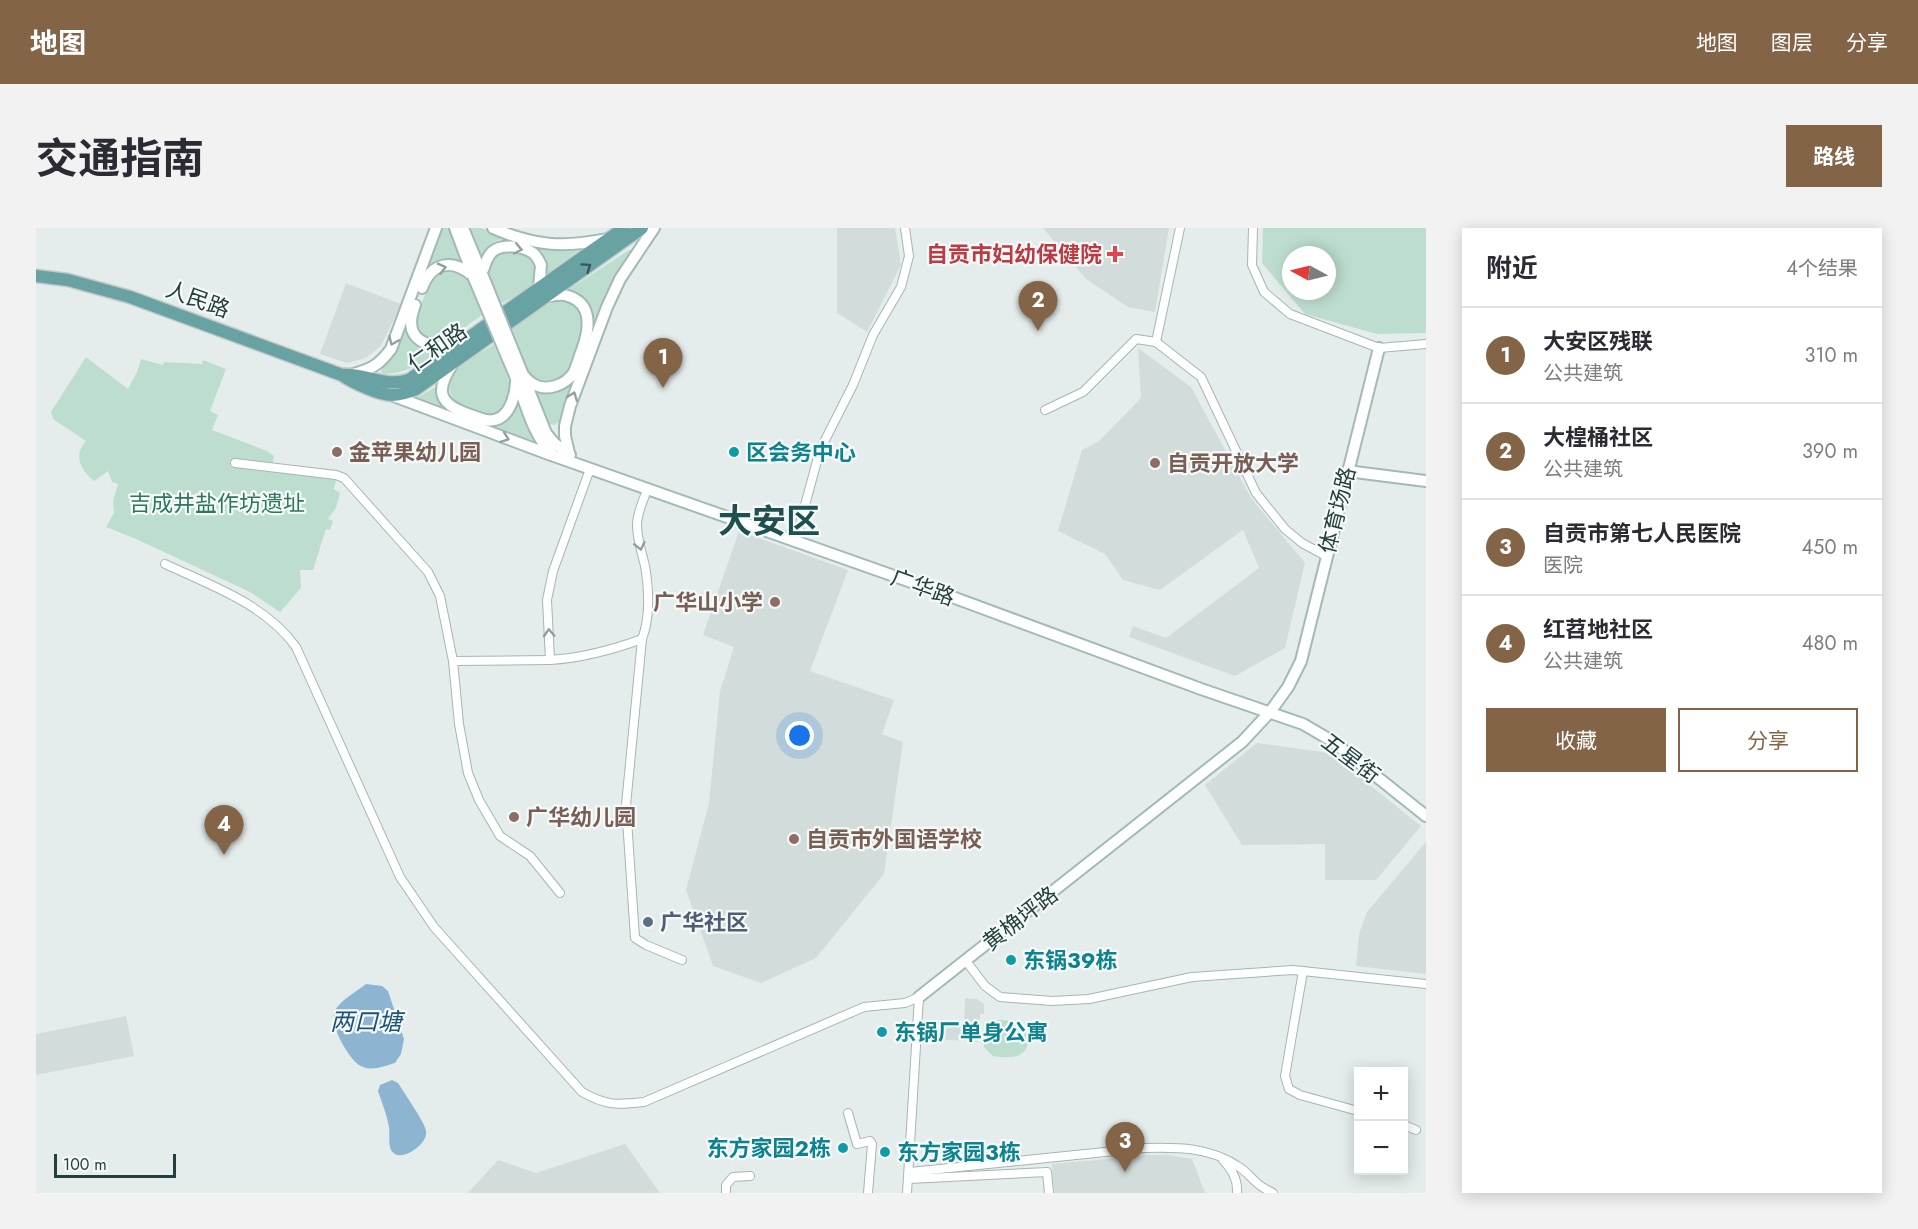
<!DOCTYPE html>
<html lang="zh">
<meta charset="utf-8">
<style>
body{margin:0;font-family:Jost,"Noto Sans SC",sans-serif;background:#f2f2f3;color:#2b2b33}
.controls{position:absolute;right:18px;bottom:18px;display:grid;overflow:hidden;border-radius:0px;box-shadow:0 3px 15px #0003}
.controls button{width:54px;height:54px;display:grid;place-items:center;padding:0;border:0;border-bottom:2px solid #e1e1e2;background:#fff;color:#2b2b33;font:30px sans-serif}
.compass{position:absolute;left:1246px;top:18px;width:54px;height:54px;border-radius:50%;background:#fff;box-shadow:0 3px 15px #0003;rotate:277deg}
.scale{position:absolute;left:18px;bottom:15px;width:122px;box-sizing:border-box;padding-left:6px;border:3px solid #233f3f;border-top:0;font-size:16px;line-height:21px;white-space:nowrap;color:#233f3f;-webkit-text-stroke:4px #f5faf8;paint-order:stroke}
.you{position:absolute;left:764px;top:508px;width:21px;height:21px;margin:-15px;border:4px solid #fff;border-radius:50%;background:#1a73e8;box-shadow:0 0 0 9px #1a73e833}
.badge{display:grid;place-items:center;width:39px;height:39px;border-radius:50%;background:#846447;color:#fff;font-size:20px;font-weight:700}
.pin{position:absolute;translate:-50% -50px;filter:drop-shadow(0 2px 3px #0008)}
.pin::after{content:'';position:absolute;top:32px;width:21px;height:18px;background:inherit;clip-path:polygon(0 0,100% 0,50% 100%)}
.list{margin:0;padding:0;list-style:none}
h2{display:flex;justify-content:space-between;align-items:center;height:78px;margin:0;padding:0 24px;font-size:26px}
h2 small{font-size:20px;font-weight:400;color:#7c7c81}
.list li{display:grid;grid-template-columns:39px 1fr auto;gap:18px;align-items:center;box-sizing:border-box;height:96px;padding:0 24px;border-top:2px solid #e1e1e2}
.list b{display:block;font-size:22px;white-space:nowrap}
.list p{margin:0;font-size:20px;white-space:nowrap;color:#7c7c81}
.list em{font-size:20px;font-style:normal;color:#7c7c81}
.actions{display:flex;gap:12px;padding:18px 24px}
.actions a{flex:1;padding:14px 0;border:2px solid #846447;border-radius:0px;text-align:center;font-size:21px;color:#846447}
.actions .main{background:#846447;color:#fff}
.map{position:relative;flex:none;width:1390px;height:965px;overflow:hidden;border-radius:0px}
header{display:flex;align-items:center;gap:36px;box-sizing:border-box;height:84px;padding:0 30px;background:#846447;color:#fff}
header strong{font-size:28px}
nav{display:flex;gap:33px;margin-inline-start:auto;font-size:21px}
.intro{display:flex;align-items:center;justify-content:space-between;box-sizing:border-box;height:144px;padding:0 36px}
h1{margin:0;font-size:42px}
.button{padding:15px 27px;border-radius:0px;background:#846447;color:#fff;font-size:21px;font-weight:700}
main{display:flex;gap:36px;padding:0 36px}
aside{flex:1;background:#fff;border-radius:0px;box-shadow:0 3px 15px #0003}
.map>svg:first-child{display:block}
</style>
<header>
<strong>地图</strong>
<nav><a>地图</a><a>图层</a><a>分享</a></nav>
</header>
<div class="intro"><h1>交通指南</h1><a class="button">路线</a></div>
<main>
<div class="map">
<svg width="1390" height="965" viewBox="0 0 1390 965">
<rect width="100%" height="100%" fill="#e4edec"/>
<g fill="#d2dddb">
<polygon points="801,0 859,0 865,37 831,104 801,85"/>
<polygon points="1007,0 1133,0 1119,84 1092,79 1050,51"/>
<polygon points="310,55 365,76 345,118 330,130 311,135 284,126"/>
<polygon points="1102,120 1155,159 1215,270 1269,335 1249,420 1199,448 1093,409 1097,398 1130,410 1223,340 1207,302 1124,362 1087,352 1069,326 1022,303 1046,222 1062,214 1105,170"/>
<polygon points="703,303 812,342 774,443 858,472 846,506 867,514 848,646 780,730 725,755 677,738 650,662 673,575 684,463 698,419 667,407"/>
<polygon points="1221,515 1294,525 1385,598 1340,652 1289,652 1289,616 1206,617 1169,557"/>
<polygon points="1390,614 1390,746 1320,738 1323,706 1331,684"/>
<polygon points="929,770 941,771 948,776 948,786 944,786 942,814 903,811 904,798 928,799"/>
<polygon points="90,788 98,828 0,847 0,806"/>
<polygon points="589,916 624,965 432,965 462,932 500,945"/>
<polygon points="1113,927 1132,927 1156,931 1169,965 1018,965 1016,936"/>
</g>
<g fill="#bddecf" fill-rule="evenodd">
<path d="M405,0H414L427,33C412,30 403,33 390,40Z"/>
<path d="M434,0H446L468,11C455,13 452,17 446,29Z"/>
<path d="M1227,0H1390V105L1341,106L1269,86L1226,35ZM1255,27H1291V63H1255Z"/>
<path d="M496,19L511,22H543L510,46C510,32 507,27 496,19Z"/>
<path d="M593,22L597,23L559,96C557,79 546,71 532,62Z"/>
<path d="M479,23C490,27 502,31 500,45C500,47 499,52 497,54C492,62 473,71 464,76C455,54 446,47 460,25Z"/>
<path d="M409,44C436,44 438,65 446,87L408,114C377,111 377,94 388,69C393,57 396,49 409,44Z"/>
<path d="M524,72C552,74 548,101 542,120C536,136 530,154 508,152C504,152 499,151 495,148C489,143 478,110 475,101L511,77Z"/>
<path d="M368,96C372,115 381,122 400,126C384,136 368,146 348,146L345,144L347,138Z"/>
<path d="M458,116C466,136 484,162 466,181C461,186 456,188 449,187C439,186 428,179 419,175C399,144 436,131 458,116Z"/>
<path d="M50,129L92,161L101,144L105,131L127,137L128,134L166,136L167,132L190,141L174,183L182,187L176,202L231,223L238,228L236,239L248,244L300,252L298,261L304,265L300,280L292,291L297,293L294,302L290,301L277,342H264L265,360L244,384L214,364L100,311L70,299L78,285L77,273L82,256L76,254L72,243L58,253C44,241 37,227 50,213L17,191L15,184Z"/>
<polygon points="535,156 523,194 518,197 513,196 499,164 515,166"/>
<polygon points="401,158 401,169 407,181 379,171"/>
<path d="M483,175L499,214L457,199C470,194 477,188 483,175Z"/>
<path d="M963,792L980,793L990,801C998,828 979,832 957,828L948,819C947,806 949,795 963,792Z"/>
</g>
<g fill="#8db5d2">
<path d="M330,756L346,758L352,763L368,811L365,826L359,835C349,838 337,843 327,839C314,835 293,796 298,784C304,772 320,764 330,756Z"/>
<path d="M356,852L362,855C368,865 389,894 390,903C393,916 363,937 355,922C352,915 354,906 353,899C351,887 346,875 342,863L344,857Z"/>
</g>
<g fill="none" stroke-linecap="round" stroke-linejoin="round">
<g stroke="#a6b5b5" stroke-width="10">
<g id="minor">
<polyline points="1217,0 1216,37 1228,64 1254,86 1343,120 1390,116"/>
<polyline points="1120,114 1144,0"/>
<polyline points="1009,182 1047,164 1100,111 1120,114 1165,149 1220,265 1249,301 1266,315 1290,328"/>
<polyline points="199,235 300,247 308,250 392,344 404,368 417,433 514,432"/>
<path d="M554,241L517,343L511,372L514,432C546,430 576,422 606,411C615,388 613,362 609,338C606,325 601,311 601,297C601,285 607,273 611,262"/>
<polyline points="759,314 784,222 817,157 837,107 865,59 873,28 869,0"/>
<path d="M129,336C176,358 229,376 260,419L364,649L398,699L546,864C571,878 581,877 608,874L828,779L869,775L883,769L871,965"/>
<polyline points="606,411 590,577 599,710 610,717 646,732"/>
<polyline points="417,433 423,496 432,545 443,572 464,608 494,628 524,665"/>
<polyline points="930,733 949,758 964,769 1016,773 1053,771 1156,749 1257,742 1390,756"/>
<polyline points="1267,743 1249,848 1253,861 1264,867 1322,883"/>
<polyline points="812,885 821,916 834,913 836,916 832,965"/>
<polyline points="1368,897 1380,902"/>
<path d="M1187,932C1196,942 1202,951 1201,965"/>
<path d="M874,944L1108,920C1141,919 1175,919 1203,939C1210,943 1215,950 1221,955C1225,959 1231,962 1237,965"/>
<polyline points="873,951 1011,944 1013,965"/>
<polyline points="690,965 690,957 697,949 714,948"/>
</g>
</g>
<g stroke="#a2b9b7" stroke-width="14">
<g id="secondary">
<polyline points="419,0 436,45"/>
<polyline points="427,0 446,46"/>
<path d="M457,0C498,18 527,20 571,11"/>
<path d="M446,46C448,39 450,30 456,24C465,15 487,18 497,25C501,28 503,33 505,37L503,59"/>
<path d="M386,60C396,33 417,31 437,48"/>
<path d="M379,77C366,110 387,118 415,121"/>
<path d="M416,137C399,163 403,176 432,186C438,188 444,191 450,192C472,196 479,170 480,154"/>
<path d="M318,146C337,140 343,137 355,121L400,0"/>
<path d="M487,147C490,150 493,154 497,156C511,164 530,157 538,144C541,138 543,129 546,122C553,103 558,76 532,68C525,65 516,68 509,69"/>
<path d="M480,150C490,177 497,208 518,228L892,360L1165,461L1267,496L1296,513L1390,588"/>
<polyline points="488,150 510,205 518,215 534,227"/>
<polyline points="355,167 515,227"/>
<polyline points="533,225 529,208 529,198 534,178 571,79 584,51 618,0"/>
<polyline points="1311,243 1390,253"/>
<polyline points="883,769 1206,514 1234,484 1252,459 1265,433 1343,120"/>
</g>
</g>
<g stroke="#c1c9c9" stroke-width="15">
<g id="primary">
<path d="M0,48L32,52L94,69L306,147C316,154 343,167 356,167C364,167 373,164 380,161L606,0"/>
<path d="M306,147C330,145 348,160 373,152L588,0"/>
</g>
</g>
<use href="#minor" stroke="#fff" stroke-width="8"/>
<use href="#secondary" stroke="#fff" stroke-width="10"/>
<use href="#primary" stroke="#69a2a2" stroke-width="12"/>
<g stroke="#a2b9b7" stroke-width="14" stroke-linecap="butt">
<g id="secondary-bridge">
<polyline points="446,46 487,147"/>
<polyline points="437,48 480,150"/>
</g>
</g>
<use href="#secondary-bridge" stroke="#fff" stroke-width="10"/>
</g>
<defs><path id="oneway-chevron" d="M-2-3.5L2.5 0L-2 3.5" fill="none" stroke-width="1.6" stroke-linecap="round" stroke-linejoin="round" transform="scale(1.5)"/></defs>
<g stroke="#919f9f">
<use href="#oneway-chevron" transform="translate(482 21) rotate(12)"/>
<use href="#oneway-chevron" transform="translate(406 40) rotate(-14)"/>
<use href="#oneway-chevron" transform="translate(357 113) rotate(113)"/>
<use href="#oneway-chevron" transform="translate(537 168) rotate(-69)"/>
<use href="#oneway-chevron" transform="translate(469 210) rotate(20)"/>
<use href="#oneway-chevron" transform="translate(604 318) rotate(77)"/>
<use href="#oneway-chevron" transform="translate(513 405) rotate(-93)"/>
</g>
<use stroke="#345858" href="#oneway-chevron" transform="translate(551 39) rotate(-35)"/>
<path fill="#e0444e" stroke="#f5faf8" stroke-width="2" d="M1076 17h6v6h6v6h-6v6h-6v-6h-6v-6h6z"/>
<g fill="#8d6e63" stroke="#f5faf8" stroke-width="2">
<circle cx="301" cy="224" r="6"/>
<circle cx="1119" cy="235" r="6"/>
<circle cx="739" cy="374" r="6"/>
<circle cx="478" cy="589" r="6"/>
<circle cx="758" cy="611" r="6"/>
</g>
<g fill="#0f9aa8" stroke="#f5faf8" stroke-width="2">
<circle cx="698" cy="224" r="6"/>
<circle cx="975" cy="732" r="6"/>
<circle cx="846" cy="804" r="6"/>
<circle cx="807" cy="920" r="6"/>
<circle cx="849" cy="924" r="6"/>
</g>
<circle fill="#5c6f8a" stroke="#f5faf8" stroke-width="2" cx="612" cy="694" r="6"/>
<g text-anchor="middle" stroke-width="4.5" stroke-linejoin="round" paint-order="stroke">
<g font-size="22" font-weight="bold" fill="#be3a42" stroke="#f5faf8" text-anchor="end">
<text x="1066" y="34">自贡市妇幼保健院</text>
</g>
<g font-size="22" fill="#233f3f" stroke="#f5faf8">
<text transform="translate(162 71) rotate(20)" y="8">人民路</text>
<text transform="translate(401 119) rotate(-35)" y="8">仁和路</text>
<text transform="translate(1301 282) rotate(-76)" y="8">体育场路</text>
<text transform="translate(887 359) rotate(20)" y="8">广华路</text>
<text transform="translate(1315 530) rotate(37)" y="8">五星街</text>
<text transform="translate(984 690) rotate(-38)" y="8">黄桷坪路</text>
</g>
<g font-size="22" font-weight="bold" fill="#785e54" stroke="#f5faf8" text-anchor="start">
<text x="313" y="232">金苹果幼儿园</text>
<text x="1131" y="243">自贡开放大学</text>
<text x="727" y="382" text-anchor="end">广华山小学</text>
<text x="490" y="597">广华幼儿园</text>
<text x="770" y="619">自贡市外国语学校</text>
</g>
<g font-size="22" font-weight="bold" fill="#0d838f" stroke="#f5faf8" text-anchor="start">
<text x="710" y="232">区会务中心</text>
<text x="987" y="740">东锅39栋</text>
<text x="858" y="812">东锅厂单身公寓</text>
<text x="795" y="928" text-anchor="end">东方家园2栋</text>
<text x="861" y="932">东方家园3栋</text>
</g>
<g font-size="22" fill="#2e765d" stroke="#f5faf8">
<text x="181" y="283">吉成井盐作坊遗址</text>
</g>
<g font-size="22" font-weight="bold" fill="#4e5e75" stroke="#f5faf8" text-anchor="start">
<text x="624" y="702">广华社区</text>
</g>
<g font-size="24" font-style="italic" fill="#1d537b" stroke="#f5faf8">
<text x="330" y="802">两口塘</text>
</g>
<g font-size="34" font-weight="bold" fill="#1f5051" stroke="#f5faf8">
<text x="733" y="305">大安区</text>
</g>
</g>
</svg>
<div class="controls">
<button>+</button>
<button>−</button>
</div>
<svg class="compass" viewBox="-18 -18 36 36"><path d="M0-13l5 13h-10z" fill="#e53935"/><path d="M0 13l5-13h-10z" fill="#7c7c81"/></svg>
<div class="scale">100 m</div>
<div class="you"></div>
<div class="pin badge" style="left:627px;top:160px">1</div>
<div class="pin badge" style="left:1002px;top:103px">2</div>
<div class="pin badge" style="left:1089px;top:944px">3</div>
<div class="pin badge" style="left:188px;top:627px">4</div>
</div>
<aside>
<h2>附近<small>4个结果</small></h2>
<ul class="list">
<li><span class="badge">1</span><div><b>大安区残联</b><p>公共建筑</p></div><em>310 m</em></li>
<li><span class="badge">2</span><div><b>大楻桶社区</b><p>公共建筑</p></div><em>390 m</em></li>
<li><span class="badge">3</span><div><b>自贡市第七人民医院</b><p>医院</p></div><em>450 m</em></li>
<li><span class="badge">4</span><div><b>红苕地社区</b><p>公共建筑</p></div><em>480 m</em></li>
</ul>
<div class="actions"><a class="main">收藏</a><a>分享</a></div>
</aside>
</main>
